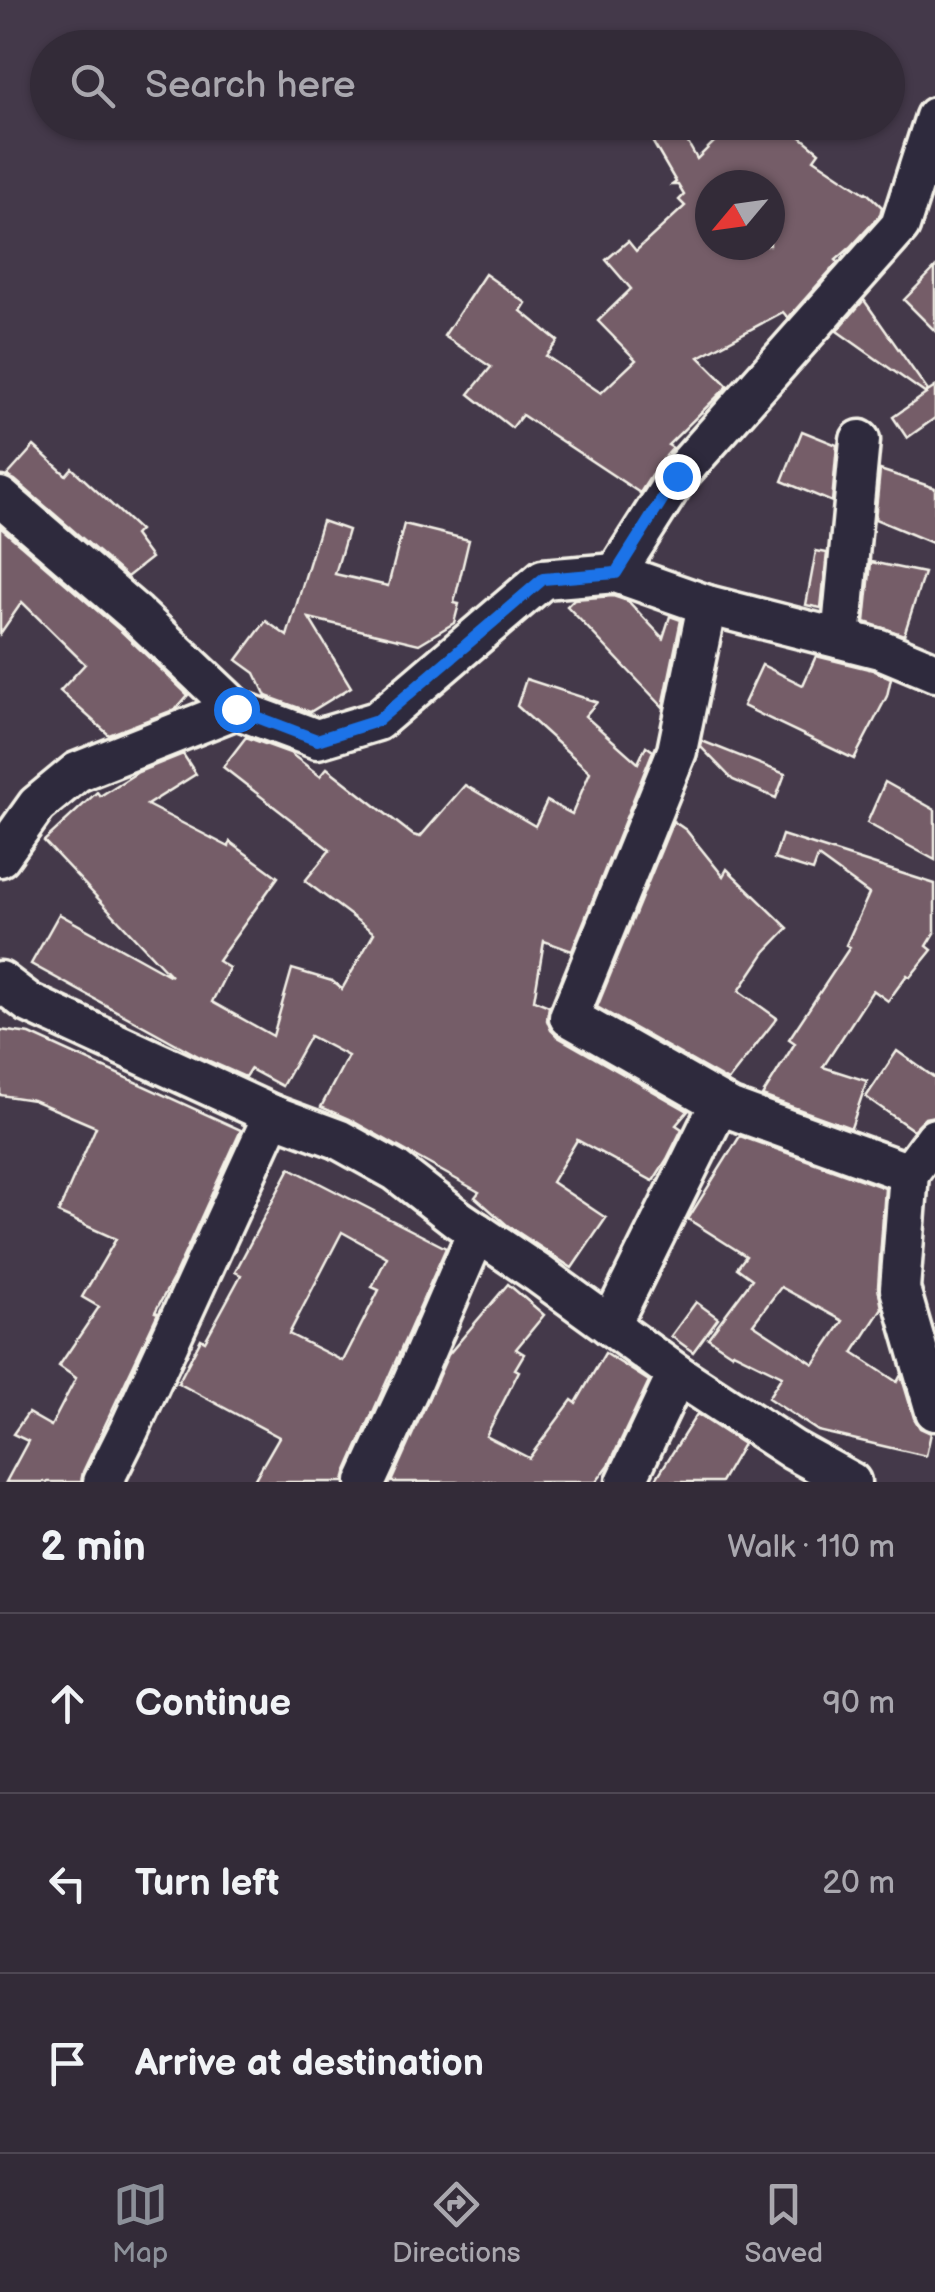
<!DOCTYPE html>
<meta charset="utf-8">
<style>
body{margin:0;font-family:"Balsamiq Sans",sans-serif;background:#3b3340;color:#f1f3f6}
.compass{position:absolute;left:695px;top:170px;width:90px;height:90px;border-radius:50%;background:#332b38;box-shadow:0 2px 8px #0004;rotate:241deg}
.stop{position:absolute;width:30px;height:30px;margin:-22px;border:8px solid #1a73e8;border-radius:50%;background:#fff}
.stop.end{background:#1a73e8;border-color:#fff;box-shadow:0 2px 10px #0008}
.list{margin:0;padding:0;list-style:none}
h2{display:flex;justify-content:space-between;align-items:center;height:130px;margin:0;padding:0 40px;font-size:42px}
h2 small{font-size:32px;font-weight:400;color:#a9a7ae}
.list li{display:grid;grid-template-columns:65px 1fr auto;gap:30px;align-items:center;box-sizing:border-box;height:180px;padding:0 40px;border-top:2px solid #4e4753}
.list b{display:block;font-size:38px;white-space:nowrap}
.list em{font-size:32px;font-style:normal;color:#a9a7ae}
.icon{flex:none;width:55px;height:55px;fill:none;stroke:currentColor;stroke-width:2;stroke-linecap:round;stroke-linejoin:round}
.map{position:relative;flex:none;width:935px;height:1482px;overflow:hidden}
.search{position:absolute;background:#332b38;box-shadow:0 2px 8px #0004;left:30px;right:30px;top:30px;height:110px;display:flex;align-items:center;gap:25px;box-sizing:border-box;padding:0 35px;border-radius:55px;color:#a9a7ae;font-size:38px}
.sheet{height:670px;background:#332b38}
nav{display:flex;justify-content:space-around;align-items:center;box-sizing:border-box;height:140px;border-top:2px solid #4e4753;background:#332b38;font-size:28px;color:#a9a7ae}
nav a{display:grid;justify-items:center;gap:5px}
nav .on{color:#8c9099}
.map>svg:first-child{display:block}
</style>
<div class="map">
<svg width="935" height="1482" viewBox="0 0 935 1482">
<rect width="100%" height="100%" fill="#44394a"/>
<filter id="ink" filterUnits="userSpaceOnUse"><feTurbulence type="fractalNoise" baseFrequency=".01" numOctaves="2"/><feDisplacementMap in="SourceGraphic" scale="20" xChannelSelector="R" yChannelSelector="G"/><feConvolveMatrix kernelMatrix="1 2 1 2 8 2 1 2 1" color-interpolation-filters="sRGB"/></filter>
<g filter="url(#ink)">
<g fill="#755d68" stroke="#f4f1e8" stroke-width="2.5" fill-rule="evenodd">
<path d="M641,122H676L697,159L734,122H783L819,152L814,159L865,193L866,192L882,207L880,215L851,247L836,260L838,262L788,318L783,312L699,357L728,386L668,445L673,448L658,465L640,493L522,415L512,428L469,394L491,367L444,336L485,274L526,303L521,311L558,341L546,356L601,393L636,360L598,321L631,289L606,260L628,241L636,251L685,206L679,200L684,195L678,185H672L676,182ZM710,185H770V245H710Z"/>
<polygon points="935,268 935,331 904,300"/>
<polygon points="864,300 928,391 926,393 935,387 935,418 907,438 893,417 926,394 837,331"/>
<polygon points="802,431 837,445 832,502 782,481"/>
<polygon points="34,446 66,475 72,468 139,530 134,535 151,558 127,577 15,480 7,476"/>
<polygon points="880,470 935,488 935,544 875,519"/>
<polygon points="322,521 348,530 335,574 388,586 404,524 469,540 454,603 459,604 454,623 419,644 309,618 351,687 310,712 266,696 255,673 237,660 266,621 287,636"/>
<polygon points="0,527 121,631 188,695 176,709 109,735 60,691 85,664 22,602 0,634"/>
<polygon points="816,551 827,553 821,608 806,605"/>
<polygon points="871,562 924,573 904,635 865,622"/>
<polygon points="613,596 628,601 663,638 670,616 681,620 663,707 567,606 574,599"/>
<polygon points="816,656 873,670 891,678 887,696 854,759 743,706 762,665 803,685"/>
<polygon points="526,679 597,702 585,716 638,763 646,746 653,751 572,951 544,941 534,1000 549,1006 547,1020 551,1030 558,1037 688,1111 676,1125 682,1129 667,1159 653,1181 577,1140 552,1182 606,1218 572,1268 507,1225 475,1197 479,1192 349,1119 321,1107 348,1056 310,1036 282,1086 250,1069 245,1077 200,1057 31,964 59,914 171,976 44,841 97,792 100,796 138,772 183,754 196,774 147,805 229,847 230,842 278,877 218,961 229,968 212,1002 273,1036 292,969 332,981 342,989 374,933 305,881 330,850 223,767 246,737 290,753 320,776 327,768 413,835 420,837 465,785 535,826 547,801 572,814 590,772 517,706"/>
<polygon points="702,741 785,774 776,798 733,780 701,747"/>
<polygon points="885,782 935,810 935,860 867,823"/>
<polygon points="673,821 686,830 723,876 727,869 788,928 765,952 739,991 777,1018 728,1081 597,1007"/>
<polygon points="782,835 935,884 935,933 927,946 932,950 910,977 907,975 888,1001 873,990 823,1067 867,1081 851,1128 762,1096 795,1043 789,1039 850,947 846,945 869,894 818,857 813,871 774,859"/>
<polygon points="0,1030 30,1034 241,1130 174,1277 155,1312 158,1313 83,1472 81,1482 6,1482 28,1441 13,1434 28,1413 51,1426 76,1378 59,1366 99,1307 82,1297 116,1239 58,1213 96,1127 33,1100 0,1095"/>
<polygon points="897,1051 935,1078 935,1116 925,1118 913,1130 866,1097"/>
<path d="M740,1136L885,1188L878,1287L882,1308L853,1353L897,1382L901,1375L914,1418L920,1428L931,1433L926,1456L818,1431L768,1398L782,1376L733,1352L732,1354L708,1338L752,1279L737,1268L746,1256L688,1219ZM781,1287L843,1321L814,1364L753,1324Z"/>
<path d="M290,1168L446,1248L346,1473L344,1482H253L279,1437L178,1383L201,1339L205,1341L241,1275L235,1272ZM342,1232L387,1257L372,1287L379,1290L343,1361L289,1334Z"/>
<polygon points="508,1284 544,1315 516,1349 524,1354 515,1369 519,1371 486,1436 529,1458 572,1400 576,1403 605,1353 649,1381 609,1465 596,1482 391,1482 448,1355"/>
<polygon points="696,1302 718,1318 693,1352 671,1336"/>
<polygon points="697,1414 743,1444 721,1482 654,1482"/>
</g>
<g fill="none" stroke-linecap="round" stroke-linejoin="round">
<g stroke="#f4f1e8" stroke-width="45">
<g id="minor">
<polyline points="0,497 136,614 236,709 77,772 37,805 0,857"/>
<polyline points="616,573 677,477 900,226 935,117"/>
<polyline points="707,605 677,751 569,1017 731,1109 909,1173 935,1138"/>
<polyline points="841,639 860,440"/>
<polyline points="236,709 317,739 377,721 543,579 616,573 707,605 880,649 935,672"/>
<polyline points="0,981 29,1003 273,1115 338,1139 396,1171 459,1220 539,1274 677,1374 793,1450 851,1482"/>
<polyline points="909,1173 900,1289 935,1411"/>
<polyline points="610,1326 720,1103"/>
<polyline points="103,1482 129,1430 273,1115"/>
<polyline points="366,1482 410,1387 477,1232"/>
<polyline points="626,1482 677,1374"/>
</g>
</g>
<use href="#minor" stroke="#2f2a3d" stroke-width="38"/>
</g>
</g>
<g fill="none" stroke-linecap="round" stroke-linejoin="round" filter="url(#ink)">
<polyline stroke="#1a73e8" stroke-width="12" points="236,709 317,740 377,721 543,579 616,573 677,476"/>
</g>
</svg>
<svg class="compass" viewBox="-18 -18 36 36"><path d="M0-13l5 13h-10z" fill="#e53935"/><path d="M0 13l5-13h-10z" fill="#a9a7ae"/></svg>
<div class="stop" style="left:236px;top:709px"></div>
<div class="stop end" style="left:677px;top:476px"></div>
<div class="search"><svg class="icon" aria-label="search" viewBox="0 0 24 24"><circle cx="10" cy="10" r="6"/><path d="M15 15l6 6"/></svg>Search here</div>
</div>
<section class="sheet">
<h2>2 min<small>Walk · 110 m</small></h2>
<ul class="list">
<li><svg class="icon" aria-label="ahead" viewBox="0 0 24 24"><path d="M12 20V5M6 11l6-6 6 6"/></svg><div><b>Continue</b></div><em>90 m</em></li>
<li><svg class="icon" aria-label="left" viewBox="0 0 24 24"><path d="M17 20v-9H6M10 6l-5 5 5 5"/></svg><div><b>Turn left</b></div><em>20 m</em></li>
<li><svg class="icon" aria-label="arrive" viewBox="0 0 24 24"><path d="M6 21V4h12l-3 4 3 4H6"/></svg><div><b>Arrive at destination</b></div></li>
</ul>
</section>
<nav>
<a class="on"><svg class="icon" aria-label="map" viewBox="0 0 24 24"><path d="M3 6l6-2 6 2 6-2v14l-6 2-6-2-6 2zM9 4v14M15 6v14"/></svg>Map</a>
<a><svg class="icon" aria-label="directions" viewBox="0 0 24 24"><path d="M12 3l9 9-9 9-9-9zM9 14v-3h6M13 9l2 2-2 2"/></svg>Directions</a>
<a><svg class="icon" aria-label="saved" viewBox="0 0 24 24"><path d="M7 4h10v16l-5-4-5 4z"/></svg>Saved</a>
</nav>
